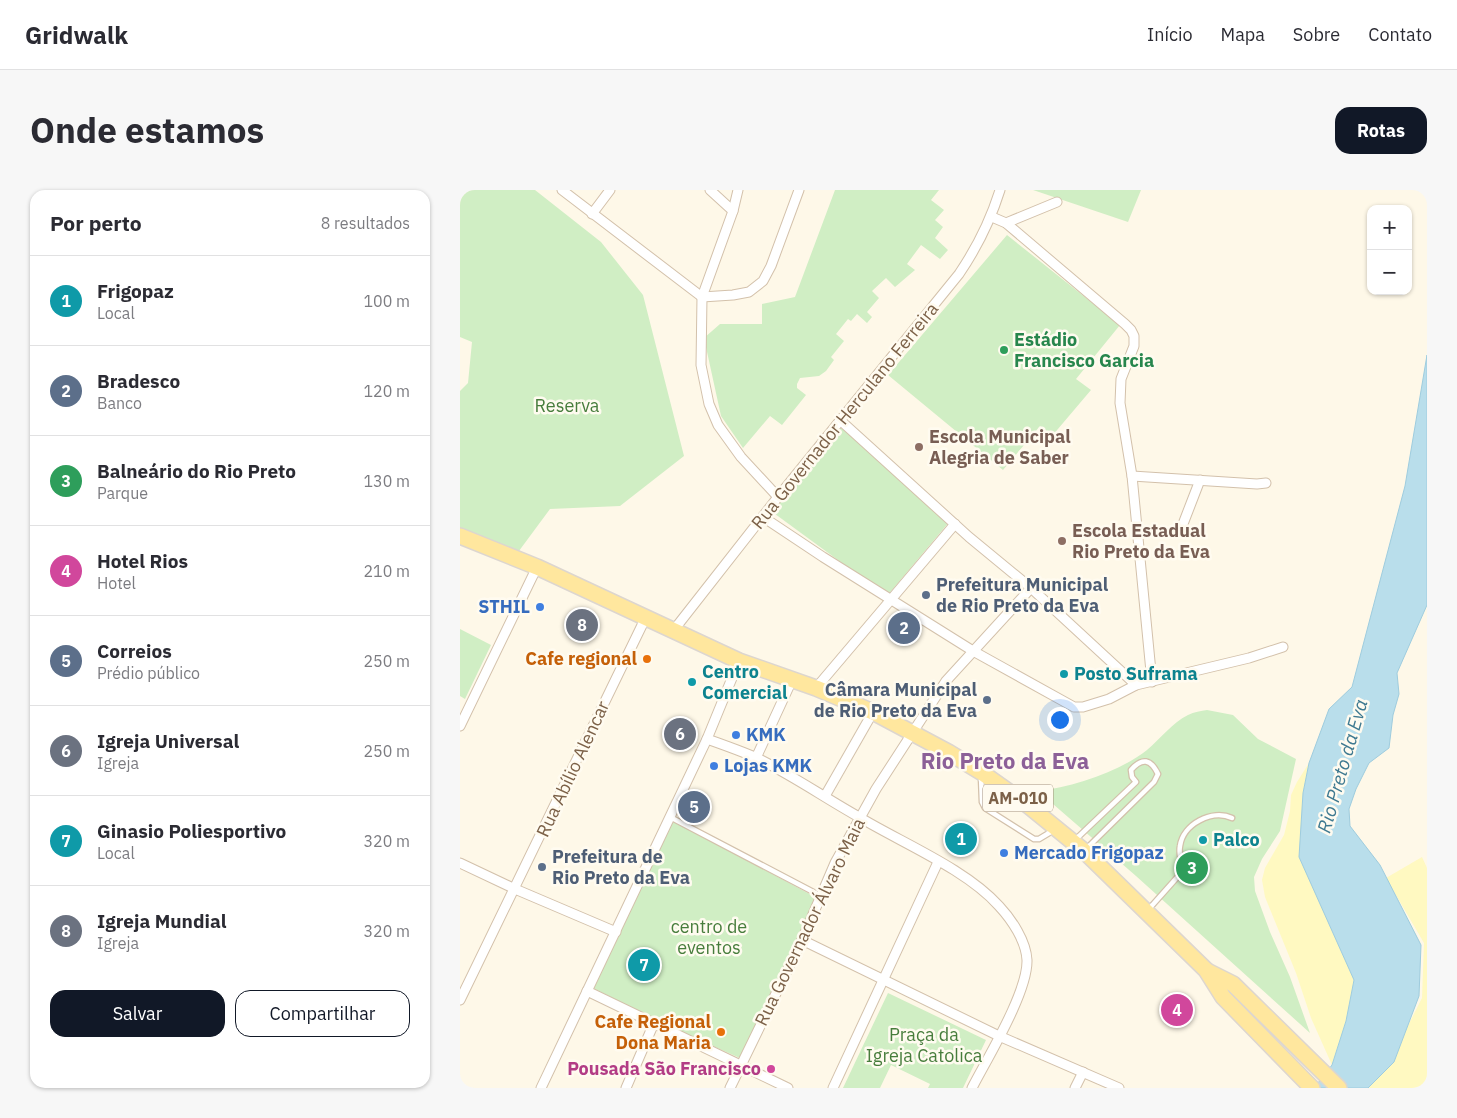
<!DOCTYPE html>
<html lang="pt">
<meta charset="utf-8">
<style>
body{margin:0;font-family:"IBM Plex Sans",sans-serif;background:#f7f7f7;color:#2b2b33}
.controls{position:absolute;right:15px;top:15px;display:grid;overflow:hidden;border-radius:10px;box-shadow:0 1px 4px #0004}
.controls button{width:45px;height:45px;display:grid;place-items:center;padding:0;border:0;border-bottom:1px solid #e1e1e2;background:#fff;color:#2b2b33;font:25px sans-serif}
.you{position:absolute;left:599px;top:529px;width:18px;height:18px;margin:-12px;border:4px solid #fff;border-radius:50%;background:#1a73e8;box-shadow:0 0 0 8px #1a73e833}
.badge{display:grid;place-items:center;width:32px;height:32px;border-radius:50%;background:#111827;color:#fff;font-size:16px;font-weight:700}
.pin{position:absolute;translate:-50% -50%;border:2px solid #fff;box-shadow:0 1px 5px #0006}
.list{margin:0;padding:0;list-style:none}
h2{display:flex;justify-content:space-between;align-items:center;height:65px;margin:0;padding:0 20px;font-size:21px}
h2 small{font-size:16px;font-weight:400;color:#7c7c81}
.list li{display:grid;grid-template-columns:32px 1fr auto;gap:15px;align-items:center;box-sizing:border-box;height:90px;padding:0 20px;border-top:1px solid #e1e1e2}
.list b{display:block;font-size:19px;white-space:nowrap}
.list p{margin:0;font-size:16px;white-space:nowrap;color:#7c7c81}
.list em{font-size:16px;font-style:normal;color:#7c7c81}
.actions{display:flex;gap:10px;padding:15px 20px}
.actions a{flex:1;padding:11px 0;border:1px solid #111827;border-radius:15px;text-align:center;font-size:18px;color:#111827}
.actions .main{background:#111827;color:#fff}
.map{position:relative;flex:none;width:967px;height:898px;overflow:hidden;border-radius:15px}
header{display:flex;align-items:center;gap:30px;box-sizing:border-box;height:70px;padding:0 25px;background:#fff;border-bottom:1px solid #e1e1e2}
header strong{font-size:24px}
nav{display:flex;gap:28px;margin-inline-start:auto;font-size:18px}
.intro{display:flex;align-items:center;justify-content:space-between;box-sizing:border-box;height:120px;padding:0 30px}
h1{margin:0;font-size:35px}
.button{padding:12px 22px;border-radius:15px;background:#111827;color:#fff;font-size:18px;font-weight:700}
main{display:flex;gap:30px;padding:0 30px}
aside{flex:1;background:#fff;border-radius:15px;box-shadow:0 1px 4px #0004}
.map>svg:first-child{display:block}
</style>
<header>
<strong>Gridwalk</strong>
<nav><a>Início</a><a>Mapa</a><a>Sobre</a><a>Contato</a></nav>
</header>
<div class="intro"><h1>Onde estamos</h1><a class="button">Rotas</a></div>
<main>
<aside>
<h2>Por perto<small>8 resultados</small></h2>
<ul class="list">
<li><span class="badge" style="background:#0f9aa8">1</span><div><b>Frigopaz</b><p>Local</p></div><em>100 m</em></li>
<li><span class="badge" style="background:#5c6f8a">2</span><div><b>Bradesco</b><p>Banco</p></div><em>120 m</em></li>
<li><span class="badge" style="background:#2e9e5b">3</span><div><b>Balneário do Rio Preto</b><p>Parque</p></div><em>130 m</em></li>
<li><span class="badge" style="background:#d1479c">4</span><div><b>Hotel Rios</b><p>Hotel</p></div><em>210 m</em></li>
<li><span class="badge" style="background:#5c6f8a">5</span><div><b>Correios</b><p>Prédio público</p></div><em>250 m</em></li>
<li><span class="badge" style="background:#6b7280">6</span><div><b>Igreja Universal</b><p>Igreja</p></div><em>250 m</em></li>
<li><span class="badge" style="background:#0f9aa8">7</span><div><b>Ginasio Poliesportivo</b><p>Local</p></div><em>320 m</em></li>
<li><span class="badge" style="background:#6b7280">8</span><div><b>Igreja Mundial</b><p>Igreja</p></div><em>320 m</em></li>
</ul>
<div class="actions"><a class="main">Salvar</a><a>Compartilhar</a></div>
</aside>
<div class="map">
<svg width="967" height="898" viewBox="0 0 967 898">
<rect width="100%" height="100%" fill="#fef8e8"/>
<g fill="#d0eec4">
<polygon points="0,0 75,0 141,52 183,105 224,266 160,316 90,319 56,365 0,339 0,201 8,193 12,152 0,147"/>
<polygon points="375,0 479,0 471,10 484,20 475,30 483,37 475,48 488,60 480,69 461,55 447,74 455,80 435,97 426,88 412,101 419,108 407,122 412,127 407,133 397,124 391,131 388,129 376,144 384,151 371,167 374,170 366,181 359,186 340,188 337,194 337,198 346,205 322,235 310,226 283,258 261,226 244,148 260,134 302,134 302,114 335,107"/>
<polygon points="573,0 681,0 668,32"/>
<polygon points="547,45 660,135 616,189 631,200 592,246 580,236 543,280 428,185"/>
<polygon points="380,236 490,331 427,406 311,321"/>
<polygon points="0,439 31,455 5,509 0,506"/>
<path d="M747,520L773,525L798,549L836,569L820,641L802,669L794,687L795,701L810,742L830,787L850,843L676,686L578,601C613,597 659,582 687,560C700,549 712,533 728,525C734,522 741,521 747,520Z"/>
<polygon points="213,631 359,709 282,869 199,832 133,798"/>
<polygon points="428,803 526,850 503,898 468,898 470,894 431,875 420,898 383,898"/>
</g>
<g fill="#fff9c1">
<polygon points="849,573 843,603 839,667 894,790 886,831 872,875 851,828 836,783 805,707 802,690 805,678 824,645 830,621 831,605 837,592"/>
<polygon points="962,667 967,678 967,898 909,898 931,869 962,808 964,753 926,688"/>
</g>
<polygon fill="#b9deeb" stroke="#9eccde" points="967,165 967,415 937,483 939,504 933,525 929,558 909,573 896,599 889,619 890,636 920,675 961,755 959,806 934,872 908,898 854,898 872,875 886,831 894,790 839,667 843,603 849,573 869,519 892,497 945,296"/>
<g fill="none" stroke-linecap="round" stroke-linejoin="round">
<g stroke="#d3c1ab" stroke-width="7">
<g id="service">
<polyline points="521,587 522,612 525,618 574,649 579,649 594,640"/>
<polyline points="210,627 361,706"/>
<path d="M615,650L676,592L672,587L671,580C682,567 691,569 698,584L694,592L625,660"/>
<path d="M688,720L721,683C723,673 718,665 720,656C723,634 752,619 772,628"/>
</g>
</g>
<g stroke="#d3c1ab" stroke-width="11">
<g id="minor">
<polyline points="102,0 242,107 273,105 289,102 303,91 311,76 339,0"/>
<polyline points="250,0 273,21"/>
<polyline points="278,0 273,21 242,107 241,175 249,214 258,235 281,267 318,307"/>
<polyline points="132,24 150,0"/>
<polyline points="532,27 546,33 665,134 671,140 674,146 674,156 661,189 660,213 672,286 692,492"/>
<polyline points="546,33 597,12"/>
<polyline points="380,230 509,347 571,398 676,495"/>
<polyline points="672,286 797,294 806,293"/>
<polyline points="303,327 363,367 513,461 614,517 623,517 649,509 676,495 789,468 823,457"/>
<polyline points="723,334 740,290"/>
<path d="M213,441L318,307L499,84C518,56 530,32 540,0"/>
<polyline points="356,498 495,334"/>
<polyline points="0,536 77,377"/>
<path d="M247,549C264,555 281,561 297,568C332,585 365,608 399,627C442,653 506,679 539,716C552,730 566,751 567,770C568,802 528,867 512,898"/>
<polyline points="296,568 332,490"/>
<polyline points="365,606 413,522"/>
<polyline points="0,673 55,699 156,742"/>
<polyline points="342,750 539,846 659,898"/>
<polyline points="127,801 328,898"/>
<polyline points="0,810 185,429"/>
<polyline points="81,898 247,549 279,471"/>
<polyline points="166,898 194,833"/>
<polyline points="270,898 342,750 375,673 416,599 486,491 571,398"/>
<polyline points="373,898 478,672"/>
<polyline points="615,898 623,882"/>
</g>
</g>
<g stroke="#ddd6cf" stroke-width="18">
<g id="primary">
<polyline points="0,346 77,377 279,471 356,498 413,522 488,562 521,582 570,617 624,661 746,780 763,807 852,898"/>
<polyline points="747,781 773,794 879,898"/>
</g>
</g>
<use href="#service" stroke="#fff" stroke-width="4.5"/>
<use href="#minor" stroke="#fff" stroke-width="9"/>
<use href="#primary" stroke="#ffe79e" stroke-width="15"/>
</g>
<circle fill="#2e9e5b" stroke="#fffbf0" stroke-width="2" cx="544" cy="160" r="5"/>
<g fill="#8d6e63" stroke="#fffbf0" stroke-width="2">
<circle cx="459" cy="257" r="5"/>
<circle cx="602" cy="351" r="5"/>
</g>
<g fill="#5c6f8a" stroke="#fffbf0" stroke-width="2">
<circle cx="466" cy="405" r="5"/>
<circle cx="527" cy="510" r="5"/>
<circle cx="82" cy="677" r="5"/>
</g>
<g fill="#3f7fe0" stroke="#fffbf0" stroke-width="2">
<circle cx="80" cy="417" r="5"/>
<circle cx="276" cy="545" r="5"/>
<circle cx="254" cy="576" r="5"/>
<circle cx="544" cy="663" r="5"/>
</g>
<g fill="#e8710a" stroke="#fffbf0" stroke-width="2">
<circle cx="187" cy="469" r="5"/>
<circle cx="261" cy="842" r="5"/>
</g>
<g fill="#0f9aa8" stroke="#fffbf0" stroke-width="2">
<circle cx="604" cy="484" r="5"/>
<circle cx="232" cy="492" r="5"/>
<circle cx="743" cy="650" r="5"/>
</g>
<circle fill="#d1479c" stroke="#fffbf0" stroke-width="2" cx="311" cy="879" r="5"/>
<g text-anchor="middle" stroke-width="5" stroke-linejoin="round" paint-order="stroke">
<rect fill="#fffbf0" stroke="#a38f7a" stroke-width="1" x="523" y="594.5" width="70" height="27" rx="4"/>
<g font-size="16" font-weight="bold" fill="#7c6148">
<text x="558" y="614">AM-010</text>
</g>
<g font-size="18" font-weight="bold" fill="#27864d" stroke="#fffbf0" text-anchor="start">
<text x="554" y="156">Estádio<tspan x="554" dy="21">Francisco Garcia</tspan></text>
</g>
<g font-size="18" fill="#477d3c" stroke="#fffbf0">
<text x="107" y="222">Reserva</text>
<text x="249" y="743">centro de<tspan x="249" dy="21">eventos</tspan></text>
<text x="464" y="851">Praça da<tspan x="464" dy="21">Igreja Catolica</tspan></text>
</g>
<g font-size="18" fill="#7c6148" stroke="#fffbf0">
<text transform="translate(385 226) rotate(-51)" y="6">Rua Governador Herculano Ferreira</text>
<text transform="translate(113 579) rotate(-65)" y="6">Rua Abílio Alencar</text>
<text transform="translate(350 732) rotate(-64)" y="6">Rua Governador Álvaro Maia</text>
</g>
<g font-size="18" font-weight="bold" fill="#785e54" stroke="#fffbf0" text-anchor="start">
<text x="469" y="253">Escola Municipal<tspan x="469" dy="21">Alegria de Saber</tspan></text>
<text x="612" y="347">Escola Estadual<tspan x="612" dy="21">Rio Preto da Eva</tspan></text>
</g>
<g font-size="18" font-weight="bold" fill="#4e5e75" stroke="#fffbf0" text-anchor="start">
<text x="476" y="401">Prefeitura Municipal<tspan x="476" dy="21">de Rio Preto da Eva</tspan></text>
<text x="517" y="506" text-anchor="end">Câmara Municipal<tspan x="517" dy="21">de Rio Preto da Eva</tspan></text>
<text x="92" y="673">Prefeitura de<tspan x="92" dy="21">Rio Preto da Eva</tspan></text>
</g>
<g font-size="18" font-weight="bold" fill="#366cbe" stroke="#fffbf0" text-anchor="start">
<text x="70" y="423" text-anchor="end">STHIL</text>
<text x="286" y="551">KMK</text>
<text x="264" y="582">Lojas KMK</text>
<text x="554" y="669">Mercado Frigopaz</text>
</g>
<g font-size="18" font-weight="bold" fill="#c56008" stroke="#fffbf0" text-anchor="end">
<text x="177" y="475">Cafe regional</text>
<text x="251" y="838">Cafe Regional<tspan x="251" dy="21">Dona Maria</tspan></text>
</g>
<g font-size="18" font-weight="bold" fill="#0d838f" stroke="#fffbf0" text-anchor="start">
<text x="242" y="488">Centro<tspan x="242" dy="21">Comercial</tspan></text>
<text x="614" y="490">Posto Suframa</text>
<text x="753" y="656">Palco</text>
</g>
<g font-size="18" font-weight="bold" fill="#b23c85" stroke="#fffbf0" text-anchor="end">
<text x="301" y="885">Pousada São Francisco</text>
</g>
<g font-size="19" font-style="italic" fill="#3f7a91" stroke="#fffbf0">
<text transform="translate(882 576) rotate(-74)" y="7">Rio Preto da Eva</text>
</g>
<g font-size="22" font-weight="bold" fill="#8c6098" stroke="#fffbf0">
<text x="545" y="579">Rio Preto da Eva</text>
</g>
</g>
</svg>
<div class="controls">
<button>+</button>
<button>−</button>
</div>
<div class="you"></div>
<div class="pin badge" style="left:501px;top:649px;background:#0f9aa8">1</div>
<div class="pin badge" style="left:444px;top:438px;background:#5c6f8a">2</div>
<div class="pin badge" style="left:732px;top:678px;background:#2e9e5b">3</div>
<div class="pin badge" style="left:717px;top:820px;background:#d1479c">4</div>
<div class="pin badge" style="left:234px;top:617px;background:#5c6f8a">5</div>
<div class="pin badge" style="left:220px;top:544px;background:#6b7280">6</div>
<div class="pin badge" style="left:184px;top:775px;background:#0f9aa8">7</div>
<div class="pin badge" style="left:122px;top:435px;background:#6b7280">8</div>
</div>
</main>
